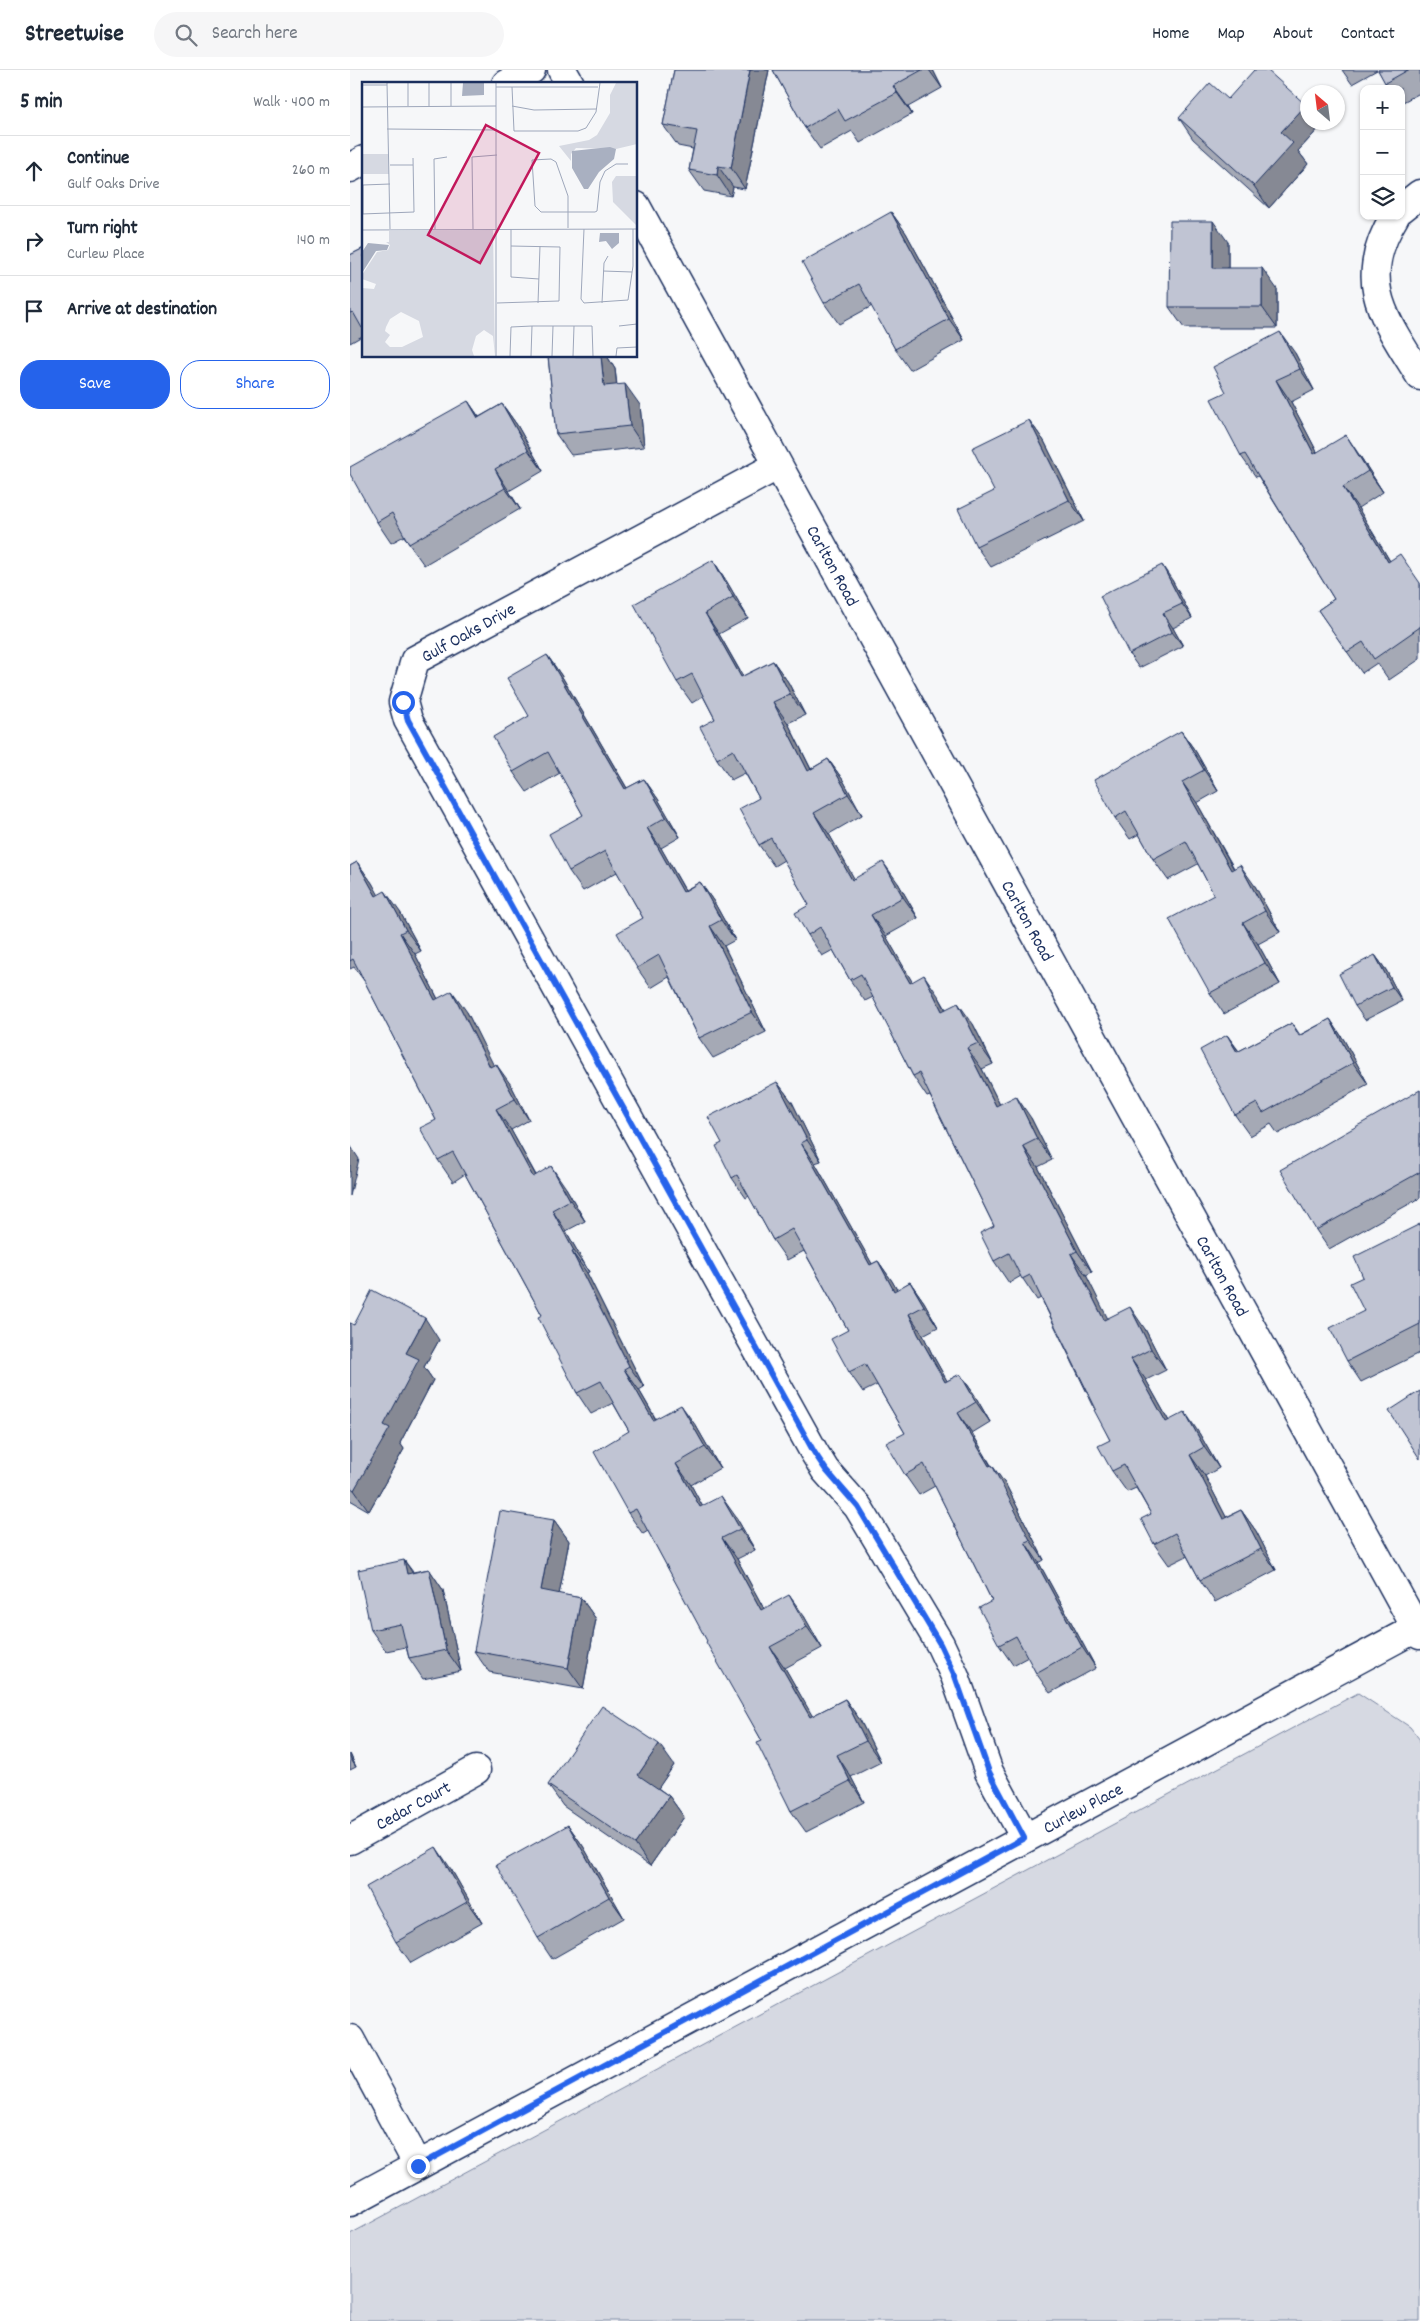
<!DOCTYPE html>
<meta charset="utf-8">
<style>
body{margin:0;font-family:Dekko,sans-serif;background:#f6f6f7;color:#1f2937}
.controls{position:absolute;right:15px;top:15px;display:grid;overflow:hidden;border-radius:10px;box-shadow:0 1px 4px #0004}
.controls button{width:45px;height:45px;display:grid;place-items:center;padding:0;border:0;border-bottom:1px solid #e0e1e3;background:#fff;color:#1f2937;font:25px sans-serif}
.compass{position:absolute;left:950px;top:15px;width:45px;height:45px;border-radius:50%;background:#fff;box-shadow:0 1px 4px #0004;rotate:332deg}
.stop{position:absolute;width:15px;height:15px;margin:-11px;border:4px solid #2563eb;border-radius:50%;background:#fff}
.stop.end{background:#2563eb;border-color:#fff;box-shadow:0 1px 5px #0008}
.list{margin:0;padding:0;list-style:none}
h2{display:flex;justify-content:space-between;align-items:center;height:65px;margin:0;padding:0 20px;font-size:21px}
h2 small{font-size:16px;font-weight:400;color:#747a83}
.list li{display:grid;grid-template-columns:32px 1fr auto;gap:15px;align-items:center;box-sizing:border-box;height:70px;padding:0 20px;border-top:1px solid #e0e1e3}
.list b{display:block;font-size:19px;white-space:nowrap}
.list p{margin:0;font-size:16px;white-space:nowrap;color:#747a83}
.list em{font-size:16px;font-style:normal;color:#747a83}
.actions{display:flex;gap:10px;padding:15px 20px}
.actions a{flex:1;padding:11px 0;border:1px solid #2563eb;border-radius:20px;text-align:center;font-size:18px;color:#2563eb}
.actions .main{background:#2563eb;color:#fff}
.icon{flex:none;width:28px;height:28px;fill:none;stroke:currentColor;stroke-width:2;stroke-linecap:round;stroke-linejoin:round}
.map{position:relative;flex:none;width:1070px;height:2251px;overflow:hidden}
header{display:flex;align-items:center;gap:30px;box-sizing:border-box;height:70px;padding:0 25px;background:#fff;border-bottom:1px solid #e0e1e3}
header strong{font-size:24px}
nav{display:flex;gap:28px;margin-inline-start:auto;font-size:18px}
.search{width:350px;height:45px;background:#f6f6f7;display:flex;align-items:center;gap:12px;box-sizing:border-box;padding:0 18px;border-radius:28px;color:#747a83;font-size:19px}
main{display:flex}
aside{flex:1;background:#fff}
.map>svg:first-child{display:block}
</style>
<header>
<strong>Streetwise</strong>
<div class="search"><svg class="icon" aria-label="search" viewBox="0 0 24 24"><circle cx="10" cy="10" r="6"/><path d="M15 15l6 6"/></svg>Search here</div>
<nav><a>Home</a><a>Map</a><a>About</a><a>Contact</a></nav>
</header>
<main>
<aside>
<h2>5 min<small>Walk · 400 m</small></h2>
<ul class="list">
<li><svg class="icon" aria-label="ahead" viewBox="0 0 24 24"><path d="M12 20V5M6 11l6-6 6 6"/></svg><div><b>Continue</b><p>Gulf Oaks Drive</p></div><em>260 m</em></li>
<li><svg class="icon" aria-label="right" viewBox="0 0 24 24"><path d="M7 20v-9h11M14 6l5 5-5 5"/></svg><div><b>Turn right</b><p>Curlew Place</p></div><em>140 m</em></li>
<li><svg class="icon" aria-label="arrive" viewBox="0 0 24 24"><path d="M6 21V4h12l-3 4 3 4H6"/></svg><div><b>Arrive at destination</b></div></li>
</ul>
<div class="actions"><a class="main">Save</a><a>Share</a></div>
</aside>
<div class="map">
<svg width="1070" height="2251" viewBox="0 0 1070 2251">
<rect width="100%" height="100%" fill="#f6f7f9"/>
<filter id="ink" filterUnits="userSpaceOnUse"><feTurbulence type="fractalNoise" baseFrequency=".02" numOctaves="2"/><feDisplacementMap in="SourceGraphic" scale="10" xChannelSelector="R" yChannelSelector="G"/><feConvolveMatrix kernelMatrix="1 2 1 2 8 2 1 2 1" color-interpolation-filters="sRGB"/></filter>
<g filter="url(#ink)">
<polygon fill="#d6d9e2" stroke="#7884a0" points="1008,1623 1060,1657 1070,1670 1070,2251 0,2251 0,2164"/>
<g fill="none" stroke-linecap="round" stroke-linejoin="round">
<g stroke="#1b2f5e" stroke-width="31">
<g id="minor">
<polyline points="212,0 220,14"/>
<polyline points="156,14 181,0"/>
<polyline points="0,98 14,90"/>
<path id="s1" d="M286,136L1070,1565"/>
<polyline points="1051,139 1070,124"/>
<path d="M1045,146C1004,212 1035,249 1070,306"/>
<polyline points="427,396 65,590 53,632 58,650 464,1382 475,1400 508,1437 590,1574 605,1606 639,1702 675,1768"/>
<path id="s2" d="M0,1770L126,1700"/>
<polyline points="0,1969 68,2095"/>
<path id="s3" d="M0,2132L1070,1556"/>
</g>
</g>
<use href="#minor" stroke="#fff" stroke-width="28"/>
</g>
<g fill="#a5a9b5" stroke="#1b2f5e">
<polygon points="324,0 419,0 395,119 383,117 381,126 354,121 339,100 343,79 328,76 313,55"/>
<polygon points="423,0 583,0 592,18 558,37 562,44 510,73 502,61 470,79 455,58"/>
<polygon points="992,0 1027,0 1002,14"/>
<polygon points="1028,0 1070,0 1070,23 1051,33 1051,19 1039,19"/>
<polygon points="878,29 958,52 968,52 971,56 948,81 958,94 919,138 843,69 829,48"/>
<polygon points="541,142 556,163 614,270 560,300 545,279 522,236 489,254 474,233"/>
<polygon points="878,172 878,198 927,219 927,258 834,258 819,237"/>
<polygon points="14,178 14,265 0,273 0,185"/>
<polygon points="945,283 964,320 941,332 967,382 1010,386 1033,422 1008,438 1040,491 1070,513 1070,589 1039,610 1027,593 1012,603 968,540 984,529 908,406 906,407 891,386 876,322"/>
<polygon points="198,286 257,286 265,299 267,315 290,335 294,377 221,385 206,364"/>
<polygon points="118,331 129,347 152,334 167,355 193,401 159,421 170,439 74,495 59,474 54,466 41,473 27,452"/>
<polygon points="679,350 694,371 734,451 641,497 626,476 644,421"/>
<polygon points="363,490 377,512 398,548 369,564 393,606 423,591 438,612 455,645 438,653 461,699 478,689 493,710 512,745 479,764 504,809 548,813 568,848 536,866 562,912 589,927 596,939 623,954 643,994 632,999 650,1035 681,1048 702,1090 688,1097 742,1202 736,1205 757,1249 795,1259 816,1300 796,1310 819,1351 849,1363 869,1398 855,1406 876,1447 891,1440 906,1461 926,1500 865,1532 850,1510 837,1486 819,1495 804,1474 801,1444 786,1418 777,1422 762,1401 760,1370 691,1228 687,1230 671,1206 659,1213 644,1191 644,1156 580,1026 577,1027 563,1006 523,927 515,931 500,910 483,880 472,886 458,865 459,835 434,790 424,796 409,775 409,728 395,703 381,710 367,689 365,649 353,626 342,633 327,612"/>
<polygon points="822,510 842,548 823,558 833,576 789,598 779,584"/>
<polygon points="197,585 211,605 277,718 294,709 308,729 330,767 311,778 335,820 350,812 364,832 385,870 374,876 416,962 363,988 349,968 319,907 301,918 287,898 293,848 267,802 233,821 219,801 233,745 210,703 177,722 163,702"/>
<polygon points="831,661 846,682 868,721 847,733 884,798 905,816 930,862 908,874 930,914 874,944 860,923 864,825 848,794 818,810 803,789 789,764 780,769 765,748"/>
<polygon points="7,792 22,813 28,825 50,842 71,881 65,884 88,929 117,942 143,996 161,1015 179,1050 161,1060 186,1105 216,1118 235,1151 216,1161 239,1202 237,1203 294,1317 289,1320 306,1349 346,1356 370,1398 341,1415 352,1436 386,1447 405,1480 387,1489 414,1539 454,1546 472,1578 435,1598 462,1646 495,1629 510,1650 531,1692 501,1707 514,1732 456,1762 441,1741 412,1671 298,1461 293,1464 278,1443 279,1361 263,1333 241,1344 227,1323 192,1245 115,1104 103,1112 88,1090 86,1050 15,912 4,897 0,899 0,796"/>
<polygon points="1025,885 1036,900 1052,931 1015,950 1005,936"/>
<polygon points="980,949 994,970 1018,1014 928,1064 921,1054 900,1066 885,1045 877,965 889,981 942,953 950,965"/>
<polygon points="427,1012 442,1032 471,1091 465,1093 522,1194 528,1191 542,1211 547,1220 560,1212 574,1232 588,1257 573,1265 582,1284 597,1311 610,1304 624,1324 640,1352 622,1363 641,1395 656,1415 694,1490 689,1493 746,1598 700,1623 686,1603 678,1587 663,1595 649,1575 642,1531 585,1416 569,1425 555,1405 555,1363 527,1315 513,1322 499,1302 498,1260 454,1181 437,1190 423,1170 399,1126 396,1128 382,1108 372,1073"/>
<polygon points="1070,1020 1070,1128 979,1179 966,1160"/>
<polygon points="1070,1154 1070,1283 1011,1312 997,1291 1014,1241 1013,1207"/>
<polygon points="0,1253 4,1255 89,1270 74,1297 83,1310 50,1373 54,1379 19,1441 0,1430"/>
<polygon points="204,1450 219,1471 209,1524 231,1528 246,1549 233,1619 139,1602 124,1581"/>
<polygon points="54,1490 63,1502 79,1499 93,1520 111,1601 73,1609 59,1588 56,1577 36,1581 21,1560"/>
<polygon points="0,1684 6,1697 0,1700"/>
<polygon points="324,1695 308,1718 319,1726 334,1747 300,1796 213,1736 198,1715"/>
<polygon points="218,1755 233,1776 274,1848 202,1889 188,1868"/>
<polygon points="101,1799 132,1853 61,1893 46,1872"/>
</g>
<g fill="#868994" stroke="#1b2f5e">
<polygon points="400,0 419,0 395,119 381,98"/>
<polygon points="579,0 583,0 592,18"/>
<polygon points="543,16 558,37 562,44 547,23"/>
<polygon points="956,35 958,37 958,52 968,52 971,56 948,81 958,94 919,138 904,116 931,62"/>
<polygon points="368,96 383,117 381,126 367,105"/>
<polygon points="541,142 556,163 614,270 599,249"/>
<polygon points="863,151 878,172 878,219 863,198"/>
<polygon points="912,198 927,219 927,258 912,237"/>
<polygon points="930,262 945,283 964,320 950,299"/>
<polygon points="251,286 257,286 265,299 269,337 254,316"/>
<polygon points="926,310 941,332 979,405 964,384"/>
<polygon points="275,314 290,335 294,377 280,356"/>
<polygon points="118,331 133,353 128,348"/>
<polygon points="152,334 167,355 193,401 178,380"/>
<polygon points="679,350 694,371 734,451 719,430"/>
<polygon points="996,365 1010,386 1033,422 1018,401"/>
<polygon points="145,399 159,421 170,439 155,418"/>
<polygon points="993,417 1008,438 1053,513 1038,492"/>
<polygon points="363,490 377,512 398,548 383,527"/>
<polygon points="812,495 822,510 842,548 832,534"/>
<polygon points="355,543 369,564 405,628 391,607"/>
<polygon points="813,543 823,558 833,576 822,562"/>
<polygon points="197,585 211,605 289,739 275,719"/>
<polygon points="423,591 438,612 455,645 440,624"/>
<polygon points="423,632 438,653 472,722 458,701"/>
<polygon points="831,661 846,682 868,721 854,700"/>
<polygon points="478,689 493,710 512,745 498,724"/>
<polygon points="294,709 308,729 330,767 316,747"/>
<polygon points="832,712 847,733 896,821 881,800"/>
<polygon points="464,743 479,764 517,831 502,810"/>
<polygon points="297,758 311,778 347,842 333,822"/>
<polygon points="7,792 22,813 41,847 26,826"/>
<polygon points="533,792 548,813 568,848 553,827"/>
<polygon points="890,795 905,816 930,862 915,841"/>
<polygon points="350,812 364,832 385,870 371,850"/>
<polygon points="35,821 50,842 71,881 56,860"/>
<polygon points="521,845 536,866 575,934 560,913"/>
<polygon points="893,853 908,874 930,914 915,893"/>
<polygon points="360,856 374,876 416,962 402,942"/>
<polygon points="50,863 65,884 99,951 85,930"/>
<polygon points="1025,885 1036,900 1052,931 1042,917"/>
<polygon points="574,905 589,927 607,962 592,941"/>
<polygon points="102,921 117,942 155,1018 140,997"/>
<polygon points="608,933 623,954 643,994 628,973"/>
<polygon points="980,949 994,970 1018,1014 1003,993"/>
<polygon points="877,965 892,986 887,982"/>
<polygon points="617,978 632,999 661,1057 646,1036"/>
<polygon points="146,994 161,1015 179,1050 165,1029"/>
<polygon points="427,1012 442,1032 471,1091 457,1070"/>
<polygon points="666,1026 681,1048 702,1090 687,1069"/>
<polygon points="146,1039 161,1060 198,1128 183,1107"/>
<polygon points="451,1073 465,1093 534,1215 520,1195"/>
<polygon points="0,1075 9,1089 0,1126"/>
<polygon points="673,1076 688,1097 742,1202 727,1181"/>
<polygon points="201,1096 216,1118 235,1151 220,1130"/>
<polygon points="202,1140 216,1161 239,1202 224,1181"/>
<polygon points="222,1182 237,1203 294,1317 279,1296"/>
<polygon points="721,1184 736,1205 769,1271 754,1250"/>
<polygon points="528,1191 542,1211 559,1241 544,1221"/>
<polygon points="560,1212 574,1232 588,1257 574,1236"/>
<polygon points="780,1237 795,1259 816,1300 801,1279"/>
<polygon points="559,1244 573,1265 582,1284 609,1332 595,1312 568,1264"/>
<polygon points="75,1248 89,1270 74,1297 83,1310 50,1373 54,1379 19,1441 4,1420 34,1355 56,1283"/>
<polygon points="781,1289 796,1310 831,1373 816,1352"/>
<polygon points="274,1299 289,1320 318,1371 303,1350"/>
<polygon points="610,1304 624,1324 640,1352 626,1332"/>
<polygon points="331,1335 346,1356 370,1398 355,1377"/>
<polygon points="835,1342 849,1363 869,1398 854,1377"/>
<polygon points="608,1343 622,1363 649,1410 642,1395 656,1415 694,1490 680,1470 639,1396"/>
<polygon points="840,1385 855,1406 888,1470 873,1449"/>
<polygon points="326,1394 341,1415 365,1459 350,1437"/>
<polygon points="371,1426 386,1447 405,1480 390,1459"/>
<polygon points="891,1440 906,1461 926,1500 911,1479"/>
<polygon points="204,1450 219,1471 206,1541 191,1520"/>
<polygon points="372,1468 387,1489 426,1561 411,1540"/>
<polygon points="675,1472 689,1493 746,1598 732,1577"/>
<polygon points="54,1490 68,1511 57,1504"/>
<polygon points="79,1499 93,1520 111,1601 96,1580"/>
<polygon points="439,1525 454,1546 472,1578 457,1557"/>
<polygon points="231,1528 246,1549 233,1619 218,1598"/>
<polygon points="420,1577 435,1598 475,1668 460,1647"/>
<polygon points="495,1629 510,1650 531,1692 516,1671"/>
<polygon points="309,1674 324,1695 303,1726 288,1705"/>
<polygon points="0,1684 6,1697 0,1688"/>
<polygon points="487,1685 501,1707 514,1732 500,1711"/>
<polygon points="319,1726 334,1747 300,1796 285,1774"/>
<polygon points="218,1755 233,1776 274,1848 259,1827"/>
<polygon points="86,1777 101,1799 132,1853 117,1832"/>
</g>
<g fill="#c0c4d3" stroke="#1b2f5e">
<polygon points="324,0 400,0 381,98 368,96 367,105 339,100 347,61 313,55"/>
<polygon points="423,0 572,0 543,16 547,23 495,51 488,39 455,58"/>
<polygon points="904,0 917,0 956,35 931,62 943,73 904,116 829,48 860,13 878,29"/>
<polygon points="1028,0 1058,0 1035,13"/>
<polygon points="541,142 599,249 545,279 509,214 474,233 452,192"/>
<polygon points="820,151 863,151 863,198 912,198 912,237 819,237"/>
<polygon points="14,178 14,257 12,258 3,242 0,243 0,185"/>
<polygon points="930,262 950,299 926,310 964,384 996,365 1018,401 993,417 1038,492 1050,484 1070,513 1070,557 1024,589 1013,572 997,582 968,540 984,529 895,384 891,386 861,329 876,322 863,297"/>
<polygon points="198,286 251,286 254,316 275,314 280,356 206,364"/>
<polygon points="118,331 128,348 152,334 178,380 145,399 155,418 59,474 42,443 27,452 0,404 0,397"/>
<polygon points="679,350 719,430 626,476 608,439 644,421 622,378"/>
<polygon points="363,490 383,527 355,543 391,607 423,591 440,624 423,632 458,701 478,689 498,724 464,743 502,810 533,792 553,827 521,845 560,913 574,905 592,941 608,933 628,973 617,978 646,1036 666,1026 687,1069 673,1076 727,1181 721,1184 754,1250 780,1237 801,1279 781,1289 816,1352 835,1342 854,1377 840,1385 873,1449 891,1440 911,1479 850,1510 825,1463 804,1474 791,1449 801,1444 774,1395 762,1401 748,1376 760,1370 744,1340 746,1339 680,1205 672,1209 659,1183 644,1191 630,1163 644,1156 569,1003 563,1006 511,904 500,910 470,857 458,865 445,843 459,835 421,768 409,775 389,739 409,728 383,680 367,689 350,657 365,649 342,604 327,612 284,534"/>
<polygon points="812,495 832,534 813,543 822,562 779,584 750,526"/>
<polygon points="197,585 275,719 294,709 316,747 297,758 333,822 350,812 371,850 360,856 402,942 349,968 309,885 287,898 267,863 293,848 255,781 219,801 199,764 233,745 198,682 163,702 143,667 179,646 157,608"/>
<polygon points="831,661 854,700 832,712 881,800 890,795 915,841 893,853 915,893 860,923 819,849 864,825 836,771 803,789 776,741 765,748 744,710"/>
<polygon points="7,792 26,826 35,821 56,860 50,863 85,930 102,921 140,997 146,994 165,1029 146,1039 183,1107 201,1096 220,1130 202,1140 224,1181 222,1182 279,1296 274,1299 303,1350 331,1335 355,1377 326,1394 350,1437 371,1426 390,1459 372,1468 411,1540 439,1525 457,1557 420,1577 460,1647 495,1629 516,1671 487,1685 500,1711 441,1741 407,1673 412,1671 356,1572 357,1571 286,1439 278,1443 244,1382 279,1361 251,1311 227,1323 188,1247 192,1245 103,1082 88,1090 70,1058 86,1050 3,889 0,891 0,796"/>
<polygon points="1025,885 1042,917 1005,936 989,904"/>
<polygon points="980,949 1003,993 913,1043 907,1033 885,1045 850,980 877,965 887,982 942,953 949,966"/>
<polygon points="427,1012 457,1070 451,1073 520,1195 528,1191 544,1221 560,1212 574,1236 559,1244 568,1264 595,1312 610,1304 626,1332 608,1343 639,1396 642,1395 680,1470 675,1472 732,1577 686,1603 666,1566 649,1575 629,1538 642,1531 574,1394 555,1405 536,1373 555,1363 515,1294 499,1302 481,1269 498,1260 442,1159 423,1170 387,1105 382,1108 366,1076 372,1073 358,1047"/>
<polygon points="1070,1020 1070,1102 966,1160 930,1100"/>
<polygon points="1070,1154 1070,1254 997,1291 980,1258 1014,1241 1000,1213 1013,1207 1004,1187"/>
<polygon points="22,1220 75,1248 56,1283 69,1289 34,1355 40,1358 4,1420 0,1417 0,1253 4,1255"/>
<polygon points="1070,1321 1070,1389 1039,1341"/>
<polygon points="150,1441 204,1450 191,1520 231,1528 218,1598 124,1581"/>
<polygon points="54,1490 57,1504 79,1499 96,1580 59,1588 51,1554 21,1560 8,1500"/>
<polygon points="252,1636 309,1674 288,1705 319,1726 285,1774 198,1715"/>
<polygon points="218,1755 259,1827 188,1868 146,1795"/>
<polygon points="86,1777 117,1832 46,1872 16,1817"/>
</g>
</g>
<g fill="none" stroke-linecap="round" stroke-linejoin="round" filter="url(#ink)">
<polyline stroke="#2563eb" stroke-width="6" points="53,632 58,650 464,1382 476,1400 508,1437 590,1574 605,1606 639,1702 674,1768 68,2096"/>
</g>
<g text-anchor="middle" stroke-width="4" stroke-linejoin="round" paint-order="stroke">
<g font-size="18" fill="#1b2f5e" stroke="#fff">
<text dy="6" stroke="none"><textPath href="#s1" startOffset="410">Carlton Road</textPath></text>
<text transform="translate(118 562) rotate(-29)" y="6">Gulf Oaks Drive</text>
<text dy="6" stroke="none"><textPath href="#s1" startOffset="815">Carlton Road</textPath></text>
<text dy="6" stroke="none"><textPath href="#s1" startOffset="1220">Carlton Road</textPath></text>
<text dy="6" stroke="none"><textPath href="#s2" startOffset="72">Cedar Court</textPath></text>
<text dy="6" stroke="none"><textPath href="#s3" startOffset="832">Curlew Place</textPath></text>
</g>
</g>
<g transform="translate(12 12)">
<rect width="275" height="275" fill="#f6f7f9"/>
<path d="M254,1H275V62L254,67L214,66L209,72V79L197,64L227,58L235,53L248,31V13ZM0,72H26L27,92H0ZM254,94H275V144L251,120L250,100ZM131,148L133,274L131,254L122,248L114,254L110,268L112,274H0V206L12,207L14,202L0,197V193L15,170L26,168L28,163L24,160H27V149ZM39,230L57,239L61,255L40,265H28L23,260L28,253L23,249L24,245L28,237Z" fill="#d6d9e2" fill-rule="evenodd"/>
<path d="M101,1H122V13L100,14ZM248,65L254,67L252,77L237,90L226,107H222L210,86V69ZM238,151H257V161L250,167L244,159L237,160ZM6,161L27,163L25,168L14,169L0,191V170Z" fill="#a9b0c1"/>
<path fill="none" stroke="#9ea7bb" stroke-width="1" d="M25,1L28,147M67,1V24M89,1V24M0,3H25M134,5H236M150,5L152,49H216L224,46L234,30L238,1M46,24V1M150,24L172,28L234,27M0,25L134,24M25,47L135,48M28,83H51M0,132L52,130L51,76M1,132V103L28,102M206,146V114L194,80L189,77L170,78L173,124L179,130H233L235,129L238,100L243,89L254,82H266M73,147L72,77L85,75M111,147L110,75L135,73M149,147V195L177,197M222,147L219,217L222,221L266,218L271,184V147M0,148L275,147M241,189L270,190M135,221L197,219L198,165L149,164M176,221L178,164M240,221L242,181L246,174M257,244L275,242M134,274V1M148,274L149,245L170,244H230L231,274M169,274L170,244M190,274L191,244M211,274L212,244M254,274L255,266L275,265"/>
<path fill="#c2185b" fill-opacity="0.15" stroke="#c2185b" stroke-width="2.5" d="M124,43L177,71L118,181L66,153Z"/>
<rect width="275" height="275" fill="none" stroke="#1b2f5e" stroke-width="2.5"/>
</g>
</svg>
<div class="controls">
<button>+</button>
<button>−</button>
<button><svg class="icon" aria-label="layers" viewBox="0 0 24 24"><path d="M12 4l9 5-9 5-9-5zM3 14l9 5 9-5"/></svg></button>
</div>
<svg class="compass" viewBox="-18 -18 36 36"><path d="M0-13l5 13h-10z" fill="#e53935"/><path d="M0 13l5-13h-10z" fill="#747a83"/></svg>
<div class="stop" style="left:53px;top:632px"></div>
<div class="stop end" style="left:68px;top:2096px"></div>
</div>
</main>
